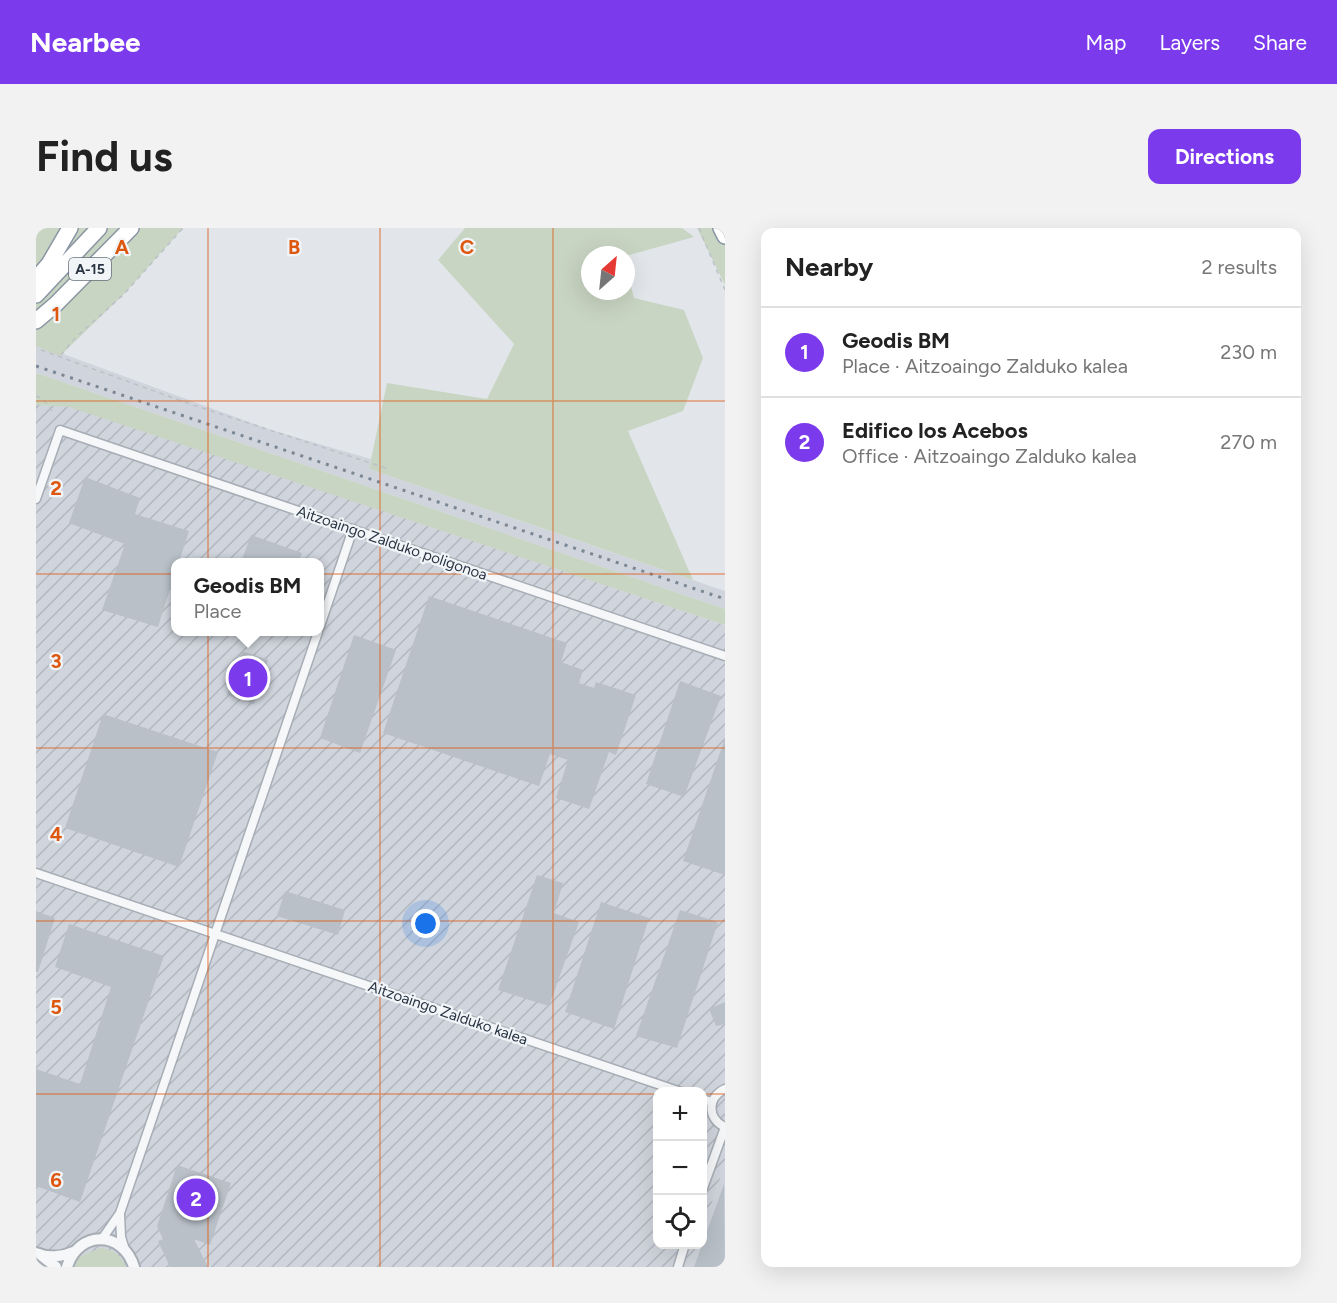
<!DOCTYPE html>
<meta charset="utf-8">
<style>
body{margin:0;font-family:Figtree,sans-serif;background:#f2f2f2;color:#222}
.controls{position:absolute;right:18px;bottom:18px;display:grid;overflow:hidden;border-radius:12px;box-shadow:0 6px 24px #0002}
.controls button{width:54px;height:54px;display:grid;place-items:center;padding:0;border:0;border-bottom:2px solid #e0e0e0;background:#fff;color:#222;font:30px sans-serif}
.compass{position:absolute;left:545px;top:18px;width:54px;height:54px;border-radius:50%;background:#fff;box-shadow:0 6px 24px #0002;rotate:27deg}
.you{position:absolute;left:390px;top:696px;width:21px;height:21px;margin:-15px;border:4px solid #fff;border-radius:50%;background:#1a73e8;box-shadow:0 0 0 9px #1a73e833}
.badge{display:grid;place-items:center;width:39px;height:39px;border-radius:50%;background:#7c3aed;color:#fff;font-size:20px;font-weight:700}
.pin{position:absolute;translate:-50% -50%;border:3px solid #fff;box-shadow:0 2px 6px #0006}
.popup{position:absolute;left:135px;top:330px;width:153px;height:78px;box-sizing:border-box;display:grid;place-content:center;border-radius:12px;background:#fff;filter:drop-shadow(0 2px 4px #0005);font-size:20px;white-space:nowrap;color:#767676}
.popup b{font-size:22px;color:#222}
.popup::after{content:'';position:absolute;left:50%;top:100%;margin-left:-12px;border:12px solid transparent;border-top-color:#fff}
.list{margin:0;padding:0;list-style:none}
h2{display:flex;justify-content:space-between;align-items:center;height:78px;margin:0;padding:0 24px;font-size:26px}
h2 small{font-size:20px;font-weight:400;color:#767676}
.list li{display:grid;grid-template-columns:39px 1fr auto;gap:18px;align-items:center;box-sizing:border-box;height:90px;padding:0 24px;border-top:2px solid #e0e0e0}
.list b{display:block;font-size:22px;white-space:nowrap}
.list p{margin:0;font-size:20px;white-space:nowrap;color:#767676}
.list em{font-size:20px;font-style:normal;color:#767676}
.icon{flex:none;width:33px;height:33px;fill:none;stroke:currentColor;stroke-width:2;stroke-linecap:round;stroke-linejoin:round}
.map{position:relative;flex:none;width:689px;height:1039px;overflow:hidden;border-radius:12px}
header{display:flex;align-items:center;gap:36px;box-sizing:border-box;height:84px;padding:0 30px;background:#7c3aed;color:#fff}
header strong{font-size:28px}
nav{display:flex;gap:33px;margin-inline-start:auto;font-size:21px}
.intro{display:flex;align-items:center;justify-content:space-between;box-sizing:border-box;height:144px;padding:0 36px}
h1{margin:0;font-size:42px}
.button{padding:15px 27px;border-radius:12px;background:#7c3aed;color:#fff;font-size:21px;font-weight:700}
main{display:flex;gap:36px;padding:0 36px}
aside{flex:1;background:#fff;border-radius:12px;box-shadow:0 6px 24px #0002}
.map>svg:first-child{display:block}
</style>
<header>
<strong>Nearbee</strong>
<nav><a>Map</a><a>Layers</a><a>Share</a></nav>
</header>
<div class="intro"><h1>Find us</h1><a class="button">Directions</a></div>
<main>
<div class="map">
<svg width="689" height="1039" viewBox="0 0 689 1039">
<defs>
<pattern id="industrial-furrows" width="10" height="10" patternUnits="userSpaceOnUse" patternTransform="scale(1.5)"><rect width="10" height="10" fill="#d0d5dd"/><path d="M-1 1l2-2M0 10L10 0M9 11l2-2" fill="none" stroke="#b3b7bf"/></pattern>
</defs>
<rect width="100%" height="100%" fill="#e2e6eb"/>
<g fill="#d0d5dd">
<polygon points="0,116 235,202 335,231 333,241 689,363 689,381 0,145"/>
<polygon points="689,936 689,1039 653,1039 661,1017 666,1016 667,1001"/>
</g>
<path fill="url(#industrial-furrows)" fill-rule="evenodd" d="M0,177L33,178L689,397V936L667,1001L666,864H622V1016L661,1017L653,1039H0ZM140,334H284V404H140Z"/>
<g fill="#c9d5c3">
<polygon points="0,0 147,0 88,66 24,128 0,118"/>
<polygon points="429,0 646,0 658,9 590,28 554,27 554,63 590,63 590,39 598,70 648,82 667,130 647,183 592,203 657,352 333,241 351,155 451,171 478,116 402,32"/>
<polygon points="661,0 689,0 689,57"/>
<polygon points="0,145 689,381 689,397 33,179 0,177"/>
<path d="M64,1020C77,1021 85,1027 90,1039H38L43,1029Z"/>
</g>
<g fill="#b9c0c8">
<polygon points="49,249 104,270 99,286 153,303 143,334 140,334 140,342 122,399 66,382 89,316 33,295"/>
<polygon points="215,307 266,325 262,334 205,334"/>
<polygon points="393,368 531,415 525,434 547,442 543,455 558,460 560,454 600,467 580,527 573,524 553,581 520,570 532,532 514,526 503,558 347,505"/>
<polygon points="318,407 360,422 324,525 284,510"/>
<polygon points="206,423 232,432 218,476 191,467"/>
<polygon points="644,453 685,468 648,569 610,556"/>
<polygon points="67,486 182,524 143,639 29,600"/>
<polygon points="688,513 689,513 689,647 647,633"/>
<polygon points="501,647 527,655 518,685 543,694 513,778 462,762"/>
<polygon points="249,663 309,682 302,707 241,688"/>
<polygon points="565,674 613,690 578,801 529,784"/>
<polygon points="644,682 682,694 641,820 600,808"/>
<polygon points="0,683 19,690 2,744 0,744"/>
<polygon points="33,696 128,728 44,974 0,958 0,841 44,856 75,759 19,739"/>
<polygon points="689,774 689,796 680,798 673,781"/>
<polygon points="141,937 195,955 174,1017 158,1011 172,1039 134,1039 122,1013 127,1011 121,998"/>
<polygon points="688,956 689,1039 658,1039 666,1017"/>
</g>
<g fill="none" stroke-linecap="round" stroke-linejoin="round">
<g stroke="#a7adb5" stroke-width="11">
<g id="minor">
<polyline points="0,271 24,202 689,428"/>
<polyline points="284,398 317,301"/>
<polyline points="0,645 645,864"/>
<path d="M689,861C671,869 671,891 689,899"/>
<polyline points="666,871 676,874"/>
<polyline points="666,963 689,899"/>
<polyline points="84,986 85,1009 89,1022"/>
<polyline points="66,1011 84,985 282,404"/>
<polyline points="642,1039 649,1016"/>
</g>
</g>
<g stroke="#a7adb5" stroke-width="14">
<g id="tertiary">
<path d="M0,1025C12,1030 26,1029 37,1024"/>
<polyline points="6,1028 20,1039"/>
<path d="M31,1039C42,1002 87,1002 98,1039"/>
</g>
</g>
<g stroke="#8995a2" stroke-width="18">
<g id="motorway">
<polyline points="685,0 689,8"/>
<polyline points="0,51 13,36 34,0"/>
<polyline points="0,67 63,0"/>
<polyline points="0,93 20,76 95,0"/>
</g>
</g>
<g stroke="#bcc1c6" stroke-width="1.5" stroke-dasharray="4.5 4.5" stroke-linecap="butt">
<polyline points="663,0 689,62"/>
<polyline points="0,2 1,0"/>
<polyline points="5,122 154,176 353,241"/>
<polyline points="25,127 38,111 88,66 147,0"/>
<polyline points="0,168 7,171 17,184"/>
</g>
<use href="#minor" stroke="#f5f7f9" stroke-width="8"/>
<use href="#tertiary" stroke="#f5f7f9" stroke-width="10"/>
<use href="#motorway" stroke="#fff" stroke-width="15"/>
<polyline stroke="#7b8795" stroke-width="3" stroke-dasharray="3 6" stroke-linecap="butt" points="0,138 689,371"/>
</g>
<path fill="none" stroke="#de570f" stroke-width="1.5" stroke-opacity="0.55" d="M172,0V1039M344,0V1039M517,0V1039M0,173H689M0,346H689M0,520H689M0,693H689M0,866H622M666,866H689"/>
<g text-anchor="middle" stroke-width="4.5" stroke-linejoin="round" paint-order="stroke">
<rect fill="#f2f5f8" stroke="#656f79" stroke-width="1.5" x="33" y="30" width="42" height="22" rx="4.5"/>
<g font-size="14" font-weight="bold" fill="#293543">
<text x="54" y="46">A-15</text>
</g>
<g font-size="15" fill="#293543" stroke="#f2f5f8">
<text transform="translate(356 315) rotate(19)" y="5">Aitzoaingo Zalduko poligonoa</text>
<text transform="translate(412 785) rotate(19)" y="5">Aitzoaingo Zalduko kalea</text>
</g>
</g>
<g font-size="20" text-anchor="middle" font-weight="bold" fill="#de570f" stroke="#f2f5f8" stroke-width="4.5" stroke-linejoin="round" paint-order="stroke">
<text x="86" y="26">A</text>
<text x="258" y="26">B</text>
<text x="431" y="26">C</text>
<text x="20" y="93">1</text>
<text x="20" y="267">2</text>
<text x="20" y="440">3</text>
<text x="20" y="613">4</text>
<text x="20" y="786">5</text>
<text x="20" y="959">6</text>
</g>
</svg>
<div class="controls">
<button>+</button>
<button>−</button>
<button><svg class="icon" aria-label="locate" viewBox="0 0 24 24"><circle cx="12" cy="12" r="6"/><path d="M12 2v4M12 18v4M2 12h4M18 12h4"/></svg></button>
</div>
<svg class="compass" viewBox="-18 -18 36 36"><path d="M0-13l5 13h-10z" fill="#e53935"/><path d="M0 13l5-13h-10z" fill="#767676"/></svg>
<div class="you"></div>
<div class="pin badge" style="left:212px;top:450px">1</div>
<div class="popup"><b>Geodis BM</b>Place</div>
<div class="pin badge" style="left:160px;top:970px">2</div>
</div>
<aside>
<h2>Nearby<small>2 results</small></h2>
<ul class="list">
<li><span class="badge">1</span><div><b>Geodis BM</b><p>Place · Aitzoaingo Zalduko kalea</p></div><em>230 m</em></li>
<li><span class="badge">2</span><div><b>Edifico los Acebos</b><p>Office · Aitzoaingo Zalduko kalea</p></div><em>270 m</em></li>
</ul>
</aside>
</main>
